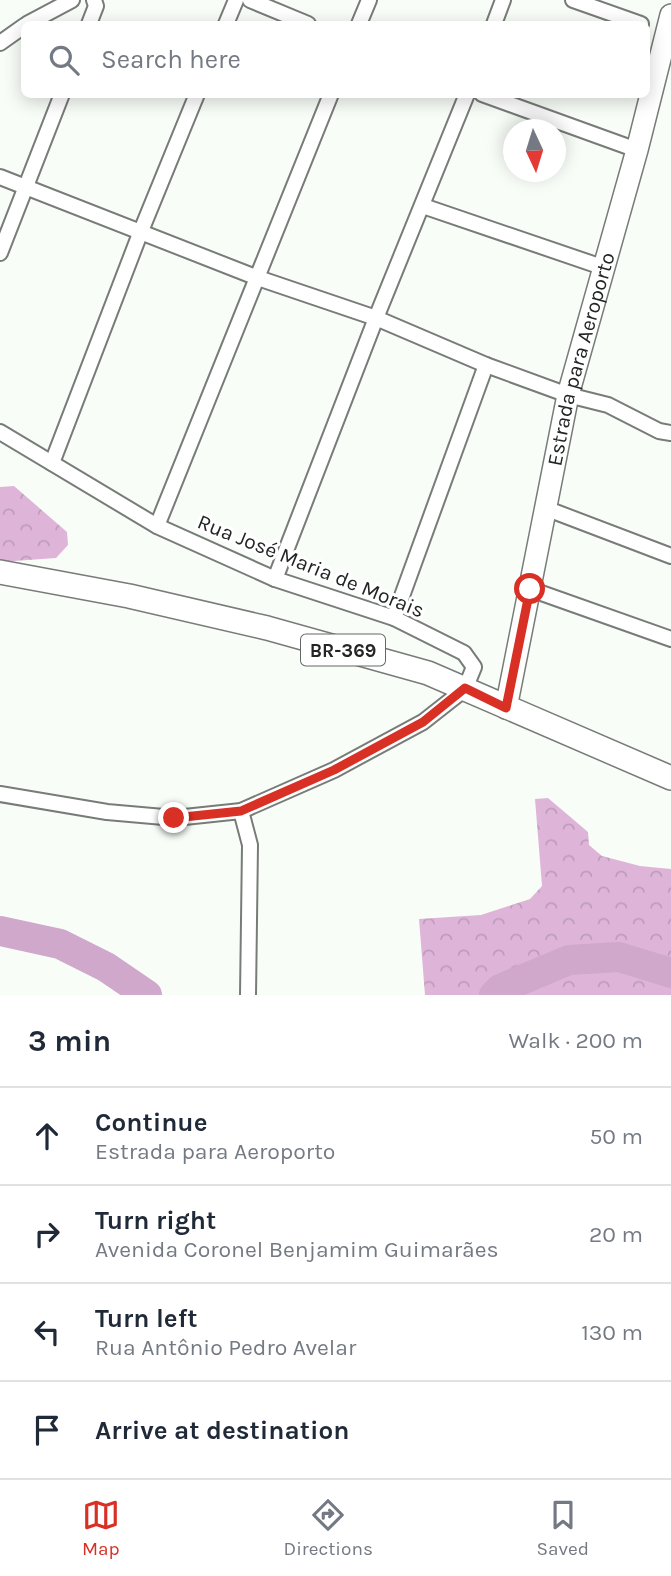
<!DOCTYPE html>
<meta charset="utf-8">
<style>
body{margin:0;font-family:Karla,sans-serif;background:#f6f6f7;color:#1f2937}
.compass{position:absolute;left:503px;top:119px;width:63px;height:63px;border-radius:50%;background:#fff;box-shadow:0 4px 18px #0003;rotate:176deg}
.stop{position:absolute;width:21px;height:21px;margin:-16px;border:5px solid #d93025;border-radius:50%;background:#fff}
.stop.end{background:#d93025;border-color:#fff;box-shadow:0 2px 7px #0008}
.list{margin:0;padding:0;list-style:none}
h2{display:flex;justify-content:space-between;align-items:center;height:91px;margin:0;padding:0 28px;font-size:30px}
h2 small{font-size:23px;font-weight:400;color:#747a83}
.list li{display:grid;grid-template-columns:46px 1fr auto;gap:21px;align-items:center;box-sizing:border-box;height:98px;padding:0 28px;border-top:2px solid #e0e1e3}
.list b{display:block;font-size:26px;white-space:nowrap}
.list p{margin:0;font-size:23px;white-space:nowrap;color:#747a83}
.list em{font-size:23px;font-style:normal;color:#747a83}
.icon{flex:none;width:38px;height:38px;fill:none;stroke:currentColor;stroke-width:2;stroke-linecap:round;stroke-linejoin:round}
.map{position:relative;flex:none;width:671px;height:995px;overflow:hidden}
.search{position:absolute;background:#fff;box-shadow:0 4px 18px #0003;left:21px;right:21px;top:21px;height:77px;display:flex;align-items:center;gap:18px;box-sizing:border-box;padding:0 24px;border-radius:10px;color:#747a83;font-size:26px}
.sheet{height:483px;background:#fff}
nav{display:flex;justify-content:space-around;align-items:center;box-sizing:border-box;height:98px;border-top:2px solid #e0e1e3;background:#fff;font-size:19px;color:#747a83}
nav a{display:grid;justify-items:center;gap:4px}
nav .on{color:#d93025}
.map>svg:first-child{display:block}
</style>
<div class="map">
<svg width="671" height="995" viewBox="0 0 671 995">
<defs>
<pattern id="forest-crowns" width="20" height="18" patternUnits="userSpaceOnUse" patternTransform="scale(1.75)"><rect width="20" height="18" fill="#deb5d9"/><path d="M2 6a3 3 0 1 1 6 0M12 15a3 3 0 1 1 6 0" fill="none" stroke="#be9cba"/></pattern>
</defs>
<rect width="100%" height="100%" fill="#f8fdf8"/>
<g fill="url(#forest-crowns)">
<polygon points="14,486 67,532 68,545 56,558 0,562 0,487"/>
<polygon points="548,798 588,832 589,845 602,856 640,866 671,869 671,995 425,995 419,919 481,915 530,899 542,886 535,799"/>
</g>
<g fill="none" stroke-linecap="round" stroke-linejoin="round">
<g stroke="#d0a8cc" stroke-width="30">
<polyline points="0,931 60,944 106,967 147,995"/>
<polyline points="494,995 500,989 569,960 619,957 671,973"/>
</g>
<g stroke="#787c78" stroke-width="18">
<g id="street">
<polyline points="250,0 308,24"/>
<polyline points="573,0 641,24"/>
<polyline points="27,24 72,0"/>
<polyline points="89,24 96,6 94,0"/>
<polyline points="226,24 236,0"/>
<polyline points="359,24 369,0"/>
<polyline points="494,24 503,0"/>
<polyline points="0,43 24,26"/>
<polyline points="482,94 637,150"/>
<polyline points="0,177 258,278 376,318 486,365 568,395 608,405 659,431 671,433"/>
<polyline points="423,206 605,268"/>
<polyline points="0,253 62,94"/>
<polyline points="0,432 157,526 275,579 394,618 464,653 474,667 465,689 423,722 334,770 241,811 175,818 107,812 0,794"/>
<polyline points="52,463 141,231 197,94"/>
<polyline points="545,508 671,556"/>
<polyline points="157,526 331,94"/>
<polyline points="275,579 376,318 467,94"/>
<polyline points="530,589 671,639"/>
<polyline points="394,618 486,365"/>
<polyline points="241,811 250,845 248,995"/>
</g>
</g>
<g stroke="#787c78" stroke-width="24">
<g id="secondary">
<path id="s1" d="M506,708L568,395L637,150L671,15"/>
</g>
</g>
<g stroke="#787c78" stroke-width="26">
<polyline id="primary" points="0,572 129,596 267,628 428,673 671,778"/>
</g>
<use href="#street" stroke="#fff" stroke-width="14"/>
<use href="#secondary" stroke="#fff" stroke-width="21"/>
<use href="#primary" stroke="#fff" stroke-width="23"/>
</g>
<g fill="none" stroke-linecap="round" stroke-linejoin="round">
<polyline stroke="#d93025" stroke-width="9" points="174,818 241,811 334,770 423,722 465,688 506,708 530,589"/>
</g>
<g text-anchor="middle" stroke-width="6" stroke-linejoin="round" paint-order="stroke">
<rect fill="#fff" stroke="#656666" stroke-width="2" x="301" y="634.5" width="84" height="31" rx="5"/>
<g font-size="19" font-weight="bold" fill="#232524">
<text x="343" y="657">BR-369</text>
</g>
<g font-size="21" fill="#232524" stroke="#fff">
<text dy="7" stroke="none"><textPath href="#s1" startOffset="357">Estrada para Aeroporto</textPath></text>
<text transform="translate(311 566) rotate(22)" y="7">Rua José Maria de Morais</text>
</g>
</g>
</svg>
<svg class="compass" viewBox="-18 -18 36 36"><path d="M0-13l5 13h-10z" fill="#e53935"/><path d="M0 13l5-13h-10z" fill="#747a83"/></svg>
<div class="stop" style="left:530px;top:589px"></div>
<div class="stop end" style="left:174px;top:818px"></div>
<div class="search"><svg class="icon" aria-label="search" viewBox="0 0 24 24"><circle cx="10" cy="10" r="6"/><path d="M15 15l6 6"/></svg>Search here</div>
</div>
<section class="sheet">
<h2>3 min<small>Walk · 200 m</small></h2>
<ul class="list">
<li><svg class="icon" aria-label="ahead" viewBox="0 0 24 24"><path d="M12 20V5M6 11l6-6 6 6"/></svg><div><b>Continue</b><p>Estrada para Aeroporto</p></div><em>50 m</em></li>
<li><svg class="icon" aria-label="right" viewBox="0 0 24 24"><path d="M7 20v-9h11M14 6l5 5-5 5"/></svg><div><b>Turn right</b><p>Avenida Coronel Benjamim Guimarães</p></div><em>20 m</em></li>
<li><svg class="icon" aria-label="left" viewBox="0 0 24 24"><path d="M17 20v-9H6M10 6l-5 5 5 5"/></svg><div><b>Turn left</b><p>Rua Antônio Pedro Avelar</p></div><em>130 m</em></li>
<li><svg class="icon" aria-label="arrive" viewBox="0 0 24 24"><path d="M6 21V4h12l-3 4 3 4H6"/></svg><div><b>Arrive at destination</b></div></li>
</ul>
</section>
<nav>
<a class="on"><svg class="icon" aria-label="map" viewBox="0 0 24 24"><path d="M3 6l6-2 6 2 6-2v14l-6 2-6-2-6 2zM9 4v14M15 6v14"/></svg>Map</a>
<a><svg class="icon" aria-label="directions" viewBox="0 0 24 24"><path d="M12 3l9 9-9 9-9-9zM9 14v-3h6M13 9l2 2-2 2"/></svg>Directions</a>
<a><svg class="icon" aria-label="saved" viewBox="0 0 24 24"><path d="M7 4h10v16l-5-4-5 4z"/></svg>Saved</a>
</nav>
